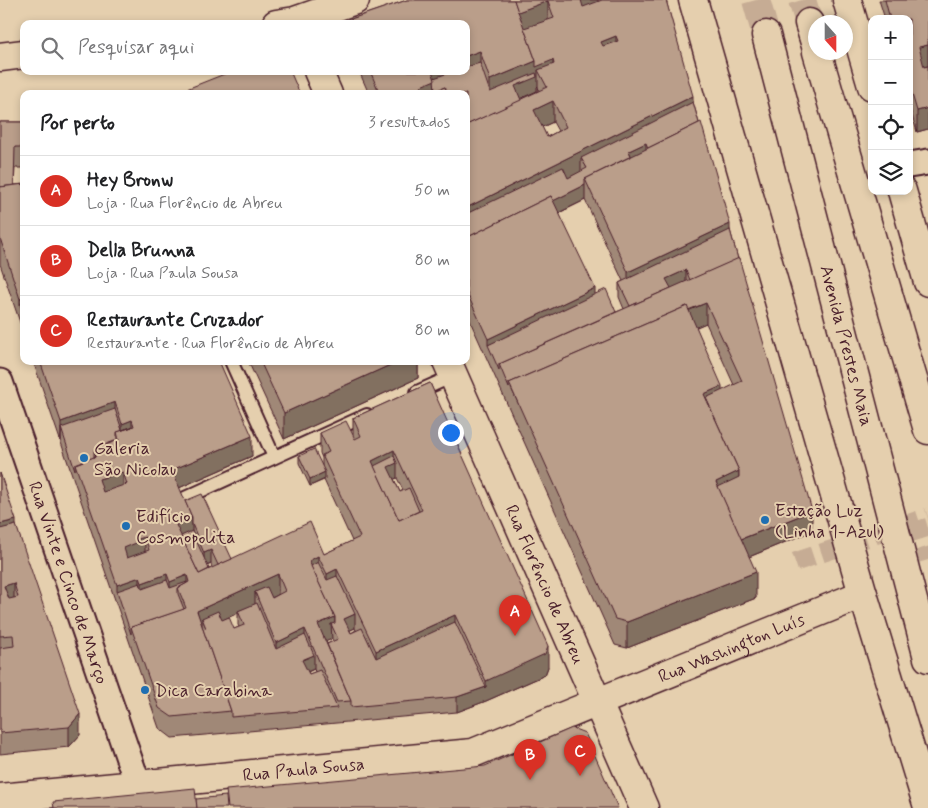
<!DOCTYPE html>
<html lang="pt">
<meta charset="utf-8">
<style>
body{margin:0;font-family:Mynerve,sans-serif;background:#f6f6f6;color:#202124}
.controls{position:absolute;right:15px;top:15px;display:grid;overflow:hidden;border-radius:10px;box-shadow:0 2px 8px #0003}
.controls button{width:45px;height:45px;display:grid;place-items:center;padding:0;border:0;border-bottom:1px solid #e0e0e0;background:#fff;color:#202124;font:25px sans-serif}
.compass{position:absolute;left:808px;top:15px;width:45px;height:45px;border-radius:50%;background:#fff;box-shadow:0 2px 8px #0003;rotate:159deg}
.you{position:absolute;left:450px;top:432px;width:18px;height:18px;margin:-12px;border:4px solid #fff;border-radius:50%;background:#1a73e8;box-shadow:0 0 0 8px #1a73e833}
.badge{display:grid;place-items:center;width:32px;height:32px;border-radius:50%;background:#d93025;color:#fff;font-size:16px;font-weight:700}
.pin{position:absolute;translate:-50% -41px;filter:drop-shadow(0 1px 2px #0008)}
.pin::after{content:'';position:absolute;top:26px;width:18px;height:15px;background:inherit;clip-path:polygon(0 0,100% 0,50% 100%)}
.list{margin:0;padding:0;list-style:none}
h2{display:flex;justify-content:space-between;align-items:center;height:65px;margin:0;padding:0 20px;font-size:21px}
h2 small{font-size:16px;font-weight:400;color:#757577}
.list li{display:grid;grid-template-columns:32px 1fr auto;gap:15px;align-items:center;box-sizing:border-box;height:70px;padding:0 20px;border-top:1px solid #e0e0e0}
.list b{display:block;font-size:19px;white-space:nowrap}
.list p{margin:0;font-size:16px;white-space:nowrap;color:#757577}
.list em{font-size:16px;font-style:normal;color:#757577}
.icon{flex:none;width:28px;height:28px;fill:none;stroke:currentColor;stroke-width:2;stroke-linecap:round;stroke-linejoin:round}
.map{position:relative;flex:none;width:928px;height:808px;overflow:hidden}
.search{position:absolute;background:#fff;box-shadow:0 2px 8px #0003;left:20px;top:20px;width:450px;height:55px;display:flex;align-items:center;gap:12px;box-sizing:border-box;padding:0 18px;border-radius:10px;color:#757577;font-size:19px}
.panel{position:absolute;background:#fff;box-shadow:0 2px 8px #0003;left:20px;top:90px;width:450px;height:275px;border-radius:10px}
.map>svg:first-child{display:block}
</style>
<div class="map">
<svg width="928" height="808" viewBox="0 0 928 808">
<rect width="100%" height="100%" fill="#e5cfae"/>
<filter id="ink" filterUnits="userSpaceOnUse"><feTurbulence type="fractalNoise" baseFrequency=".02" numOctaves="2"/><feDisplacementMap in="SourceGraphic" scale="10" xChannelSelector="R" yChannelSelector="G"/><feConvolveMatrix kernelMatrix="1 2 1 2 8 2 1 2 1" color-interpolation-filters="sRGB"/></filter>
<g filter="url(#ink)">
<g fill="none" stroke-linecap="round" stroke-linejoin="round">
<g stroke="#c6ac94" stroke-width="19" stroke-dasharray="19 9" stroke-linecap="butt">
<polyline points="916,521 928,560"/>
<polyline points="795,562 928,517"/>
</g>
<g stroke="#c6ac94" stroke-width="28" stroke-dasharray="28 14" stroke-linecap="butt">
<polyline points="756,0 766,35"/>
<polyline points="802,0 809,23"/>
</g>
<g stroke="#4a1f2b" stroke-width="16">
<g id="service">
<polyline points="231,361 274,457"/>
<polyline points="417,392 453,376"/>
<polyline points="183,499 367,415"/>
</g>
</g>
<g stroke="#4a1f2b" stroke-width="29">
<g id="minor">
<polyline points="909,165 928,162"/>
<path id="s1" d="M0,382L138,785"/>
</g>
</g>
<g stroke="#4a1f2b" stroke-width="31">
<g id="tertiary">
<polyline points="318,71 328,94"/>
<path id="s2" d="M447,361L644,808"/>
<path id="s3" d="M0,798L473,753L863,594"/>
</g>
</g>
<g stroke="#4a1f2b" stroke-width="31">
<g id="primary">
<polyline points="276,24 295,21 355,0"/>
<polyline points="0,57 24,54"/>
</g>
</g>
<g stroke="#4a1f2b" stroke-width="31">
<g id="trunk">
<polyline points="693,0 863,594 928,807"/>
<polyline points="847,0 872,86"/>
<polyline points="809,23 816,46"/>
<path id="s4" d="M766,35L928,658"/>
<polyline points="817,52 928,430"/>
<polyline points="902,191 928,282"/>
</g>
</g>
<use href="#service" stroke="#e5cfae" stroke-width="12"/>
<use href="#minor" stroke="#e5cfae" stroke-width="25"/>
<use href="#tertiary" stroke="#e5cfae" stroke-width="28"/>
<use href="#primary" stroke="#e5cfae" stroke-width="28"/>
<use href="#trunk" stroke="#e5cfae" stroke-width="28"/>
</g>
<g fill="#a08877" stroke="#4a1f2b" fill-rule="evenodd">
<path d="M407,0H666L693,102L730,230L812,531L749,557L756,598L627,648L615,645L466,312V94H369L359,71H466V24H348V20ZM538,86L539,91L521,100L520,98L537,91V87ZM553,122L558,131L547,137L542,127ZM585,200L623,281L619,283V297L624,309L616,312L595,294L559,213ZM706,323L734,385L722,391L696,327Z"/>
<polygon points="879,0 928,0 928,129 917,132 909,105 909,19 885,19"/>
<polygon points="0,122 24,122 24,168 15,168 14,185 24,184 24,334 0,264"/>
<path d="M33,361H219L252,456L179,488L185,501L232,559L324,554L352,541L324,480L310,486L299,463V456L322,467V458L320,453V433L353,435V418L430,383L548,667L545,675L486,701L457,712L172,738L159,728ZM397,478L403,490L400,492L394,479ZM211,564L212,568L209,569L207,566ZM238,613V625L239,627L234,629L222,620ZM355,628L356,630L351,633L350,630ZM332,639L333,641L327,644L326,641ZM314,669L315,672L309,674L308,672Z"/>
<polygon points="248,361 418,361 418,378 284,439"/>
<polygon points="0,473 80,735 69,747 0,754"/>
</g>
<g fill="#826f61" stroke="#4a1f2b">
<polygon points="577,0 598,0 598,3 577,10"/>
<polygon points="548,1 548,22 523,31 517,12"/>
<polygon points="616,36 616,57 601,62 601,42"/>
<polygon points="928,45 928,66 919,68 919,47"/>
<polygon points="480,51 480,77 435,94 421,94 421,86 431,71 466,71 466,56"/>
<polygon points="553,60 553,81 538,70 538,86 537,87 537,91 515,101 490,106 490,80 536,61"/>
<polygon points="693,96 693,117 587,168 581,158 581,172 466,229 466,208"/>
<polygon points="553,101 553,122 534,131 534,110"/>
<polygon points="928,108 928,129 917,132 917,111"/>
<polygon points="646,143 646,157 634,163 629,151"/>
<polygon points="585,185 585,200 466,258 466,244"/>
<polygon points="730,224 730,245 628,293 628,272"/>
<polygon points="686,270 686,285 666,293 666,279"/>
<polygon points="595,288 595,309 488,345 488,339"/>
<polygon points="24,298 24,314 20,304 20,299"/>
<polygon points="706,303 706,323 519,405 511,388"/>
<polygon points="399,361 418,361 418,378 284,439 284,413"/>
<polygon points="722,386 722,412 711,416 704,394"/>
<polygon points="115,402 115,423 61,428 61,442 61,422"/>
<polygon points="132,420 132,433 134,432 134,447 119,452 119,460 96,469 96,454 119,446 119,438 122,436 122,424"/>
<polygon points="252,436 252,456 172,491 172,470"/>
<polygon points="394,450 394,464 397,463 397,478 388,482 377,479 372,461"/>
<polygon points="739,471 739,497 724,504 716,482"/>
<polygon points="123,472 123,492 99,500 99,479"/>
<polygon points="325,472 325,479 310,486 310,479"/>
<polygon points="812,511 812,531 739,561 739,540"/>
<polygon points="192,517 192,538 179,544 176,525"/>
<polygon points="16,520 16,546 0,550 0,524"/>
<polygon points="145,537 145,557 124,568 124,548 135,540"/>
<polygon points="211,550 211,564 204,567 204,553"/>
<polygon points="318,556 318,577 314,579 309,561"/>
<polygon points="337,569 337,590 327,595 327,574"/>
<polygon points="756,572 756,598 627,648 627,622"/>
<polygon points="167,574 167,595 142,604 142,583"/>
<polygon points="278,574 278,595 260,603 255,592 255,605 238,611 238,613 206,628 202,618 202,629 197,611"/>
<polygon points="187,575 187,589 178,588 170,603 170,582"/>
<polygon points="140,577 140,597 117,591 117,585"/>
<polygon points="14,583 14,604 4,606 4,586"/>
<polygon points="355,614 355,628 344,633 344,619"/>
<polygon points="455,615 455,636 376,672 376,651"/>
<polygon points="335,617 335,631 331,624 332,639 318,645 318,624"/>
<polygon points="305,629 305,650 276,663 276,643"/>
<polygon points="548,646 548,667 545,675 486,701 457,712 457,697 486,687 486,681"/>
<polygon points="314,655 314,669 302,674 302,660"/>
<polygon points="80,714 80,735 69,747 69,727"/>
</g>
<g fill="#ba9e8a" stroke="#4a1f2b" fill-rule="evenodd">
<polygon points="407,0 514,0 536,61 490,80 480,51 466,56 466,24 349,24 348,20"/>
<path d="M514,0H581L583,7L602,0H666L693,96L466,208V125L547,87L538,70L554,64L553,60L536,67V61L524,28L554,18L548,1L518,12ZM616,36L618,41L603,46L601,42ZM553,101L566,127L547,137L534,110Z"/>
<polygon points="885,0 928,0 928,45 919,47 924,67 928,66 928,108 917,111 909,84 909,19 890,19"/>
<polygon points="480,63 490,92 536,73 537,77 515,86 521,100 466,125 466,94 448,94 445,87 435,91 434,78 454,71 466,71 466,67"/>
<polygon points="232,71 290,71 300,94 174,94"/>
<polygon points="370,71 432,71 435,80 421,86 423,94 380,94"/>
<polygon points="445,87 448,94 427,94"/>
<polygon points="693,102 699,123 648,148 646,143 629,151 631,156 585,179 585,185 553,201 551,196 466,238 466,214 563,167 568,178 587,168 581,158"/>
<polygon points="0,122 24,122 24,147 15,147 14,185 0,187"/>
<polygon points="701,122 730,224 628,272 585,179"/>
<polygon points="24,184 24,298 20,299 0,238 0,187"/>
<polygon points="551,196 595,288 488,339 466,291 466,238"/>
<polygon points="730,230 738,259 690,280 686,270 666,279 671,288 630,306 619,283"/>
<polygon points="739,258 812,511 741,539 718,487 739,477 739,471 706,398 742,381 706,303 688,310 687,306 509,383 509,388 499,364"/>
<polygon points="606,289 616,312 499,364 499,370 488,345"/>
<polygon points="24,303 24,314 20,304"/>
<polygon points="687,306 722,386 704,394 739,471 716,482 756,572 627,622 615,619 509,383"/>
<path d="M40,361H219L252,436L172,470L192,517L176,525L199,574L310,522L324,554L360,537L322,455L329,452L320,433L346,421L355,439L361,436L353,418L430,383L548,646L545,654L486,681L455,615L376,651L337,569L327,574L318,556L309,561L335,617L318,624L351,701L337,702L305,629L276,643L255,592L267,587L272,598L285,591L278,574L197,611L231,711L172,717L159,708L131,627L186,608L178,588L189,582L187,575L170,582L167,574L142,583L140,577L117,585L75,464L96,456L94,449L119,440L117,432L134,426L132,420L122,424L115,402L61,422ZM394,450L422,510L399,520L372,461ZM123,472L127,484L103,492L99,479ZM145,537L149,550L127,558L124,548L136,543L135,540Z"/>
<polygon points="260,361 399,361 284,413"/>
<polygon points="115,409 122,430 132,427 117,432 117,440 94,449 94,457 75,464 75,470 61,428"/>
<polygon points="314,449 325,472 310,479 299,456"/>
<polygon points="394,456 397,463 388,467 400,492 409,488 419,511 399,520 374,466"/>
<polygon points="0,473 16,520 0,524"/>
<polygon points="202,494 232,559 218,565 211,550 204,553 192,524 192,517 185,501"/>
<path d="M16,525L80,714L69,727L0,733V648L14,646L13,635L0,636V529ZM14,583L18,597L9,599L4,586Z"/>
<polygon points="192,531 209,569 199,574 181,536"/>
<polygon points="318,562 327,580 337,576 355,614 344,619 351,633 362,628 376,658 455,622 486,687 457,697 351,707 351,701 327,644 338,639 331,624 335,623 335,617 311,566"/>
<polygon points="167,580 170,588 187,582 187,583 178,588 178,594 184,609 131,627 131,634 117,591 140,583 142,589"/>
<polygon points="257,603 276,649 305,635 314,655 302,660 309,674 320,670 337,708 231,717 231,711 203,629 206,628 202,618 218,611 222,620 229,617 234,629 244,625 238,611"/>
<polygon points="572,728 585,733 618,808 228,808 226,790 485,766"/>
<polygon points="195,788 197,808 54,808 53,802"/>
<polygon points="226,796 227,808 197,808 196,799"/>
</g>
</g>
<g fill="#1f6fb2" stroke="#e5cfae" stroke-width="2">
<circle cx="84" cy="458" r="5"/>
<circle cx="765" cy="520" r="5"/>
<circle cx="126" cy="526" r="5"/>
<circle cx="145" cy="690" r="5"/>
</g>
<g text-anchor="middle" stroke-width="4" stroke-linejoin="round" paint-order="stroke">
<g font-size="18" fill="#4a1f2b" stroke="#e5cfae">
<text dy="6" stroke="none"><textPath href="#s4" startOffset="321">Avenida Prestes Maia</textPath></text>
<text dy="6" stroke="none"><textPath href="#s1" startOffset="212">Rua Vinte e Cinco de Março</textPath></text>
<text dy="6" stroke="none"><textPath href="#s2" startOffset="244">Rua Florêncio de Abreu</textPath></text>
<text dy="6" stroke="none"><textPath href="#s3" startOffset="754">Rua Washington Luís</textPath></text>
<text dy="6" stroke="none"><textPath href="#s3" startOffset="305">Rua Paula Sousa</textPath></text>
</g>
<g font-size="18" fill="#4a1f2b" stroke="#e5cfae" text-anchor="start">
<text x="94" y="454">Galeria<tspan x="94" dy="21">São Nicolau</tspan></text>
<text x="775" y="516">Estação Luz<tspan x="775" dy="21">(Linha 1-Azul)</tspan></text>
<text x="136" y="522">Edifício<tspan x="136" dy="21">Cosmopolita</tspan></text>
<text x="155" y="696">Dica Carabina</text>
</g>
</g>
</svg>
<div class="controls">
<button>+</button>
<button>−</button>
<button><svg class="icon" aria-label="locate" viewBox="0 0 24 24"><circle cx="12" cy="12" r="6"/><path d="M12 2v4M12 18v4M2 12h4M18 12h4"/></svg></button>
<button><svg class="icon" aria-label="layers" viewBox="0 0 24 24"><path d="M12 4l9 5-9 5-9-5zM3 14l9 5 9-5"/></svg></button>
</div>
<svg class="compass" viewBox="-18 -18 36 36"><path d="M0-13l5 13h-10z" fill="#e53935"/><path d="M0 13l5-13h-10z" fill="#757577"/></svg>
<div class="you"></div>
<div class="pin badge" style="left:515px;top:636px">A</div>
<div class="pin badge" style="left:530px;top:780px">B</div>
<div class="pin badge" style="left:580px;top:776px">C</div>
<div class="search"><svg class="icon" aria-label="search" viewBox="0 0 24 24"><circle cx="10" cy="10" r="6"/><path d="M15 15l6 6"/></svg>Pesquisar aqui</div>
<section class="panel">
<h2>Por perto<small>3 resultados</small></h2>
<ul class="list">
<li><span class="badge">A</span><div><b>Hey Bronw</b><p>Loja · Rua Florêncio de Abreu</p></div><em>50 m</em></li>
<li><span class="badge">B</span><div><b>Della Brunna</b><p>Loja · Rua Paula Sousa</p></div><em>80 m</em></li>
<li><span class="badge">C</span><div><b>Restaurante Cruzador</b><p>Restaurante · Rua Florêncio de Abreu</p></div><em>80 m</em></li>
</ul>
</section>
</div>
